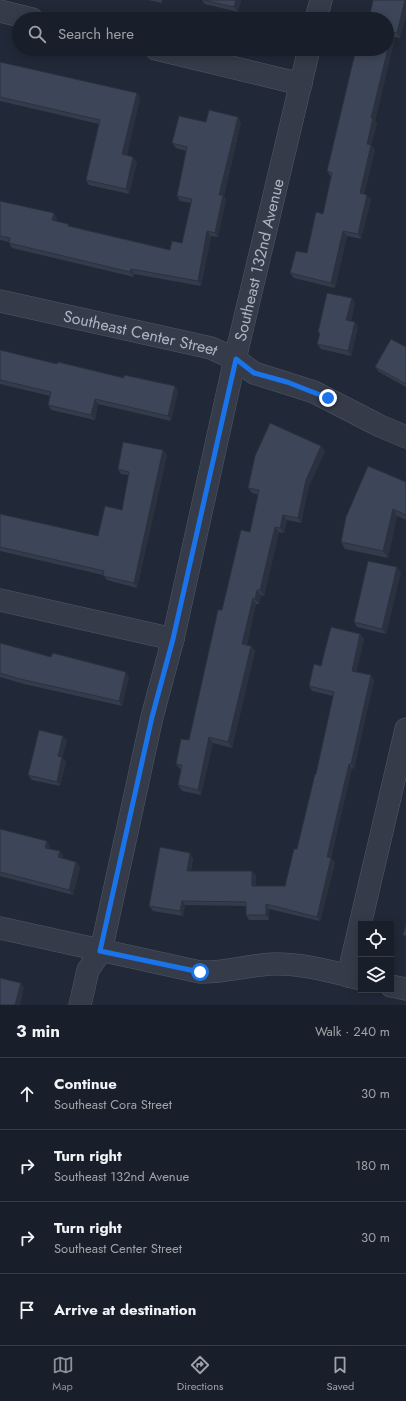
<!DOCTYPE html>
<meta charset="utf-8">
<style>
body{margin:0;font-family:Jost,sans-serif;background:#222732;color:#f1f3f6}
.controls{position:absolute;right:12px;bottom:12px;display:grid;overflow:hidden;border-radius:0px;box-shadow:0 2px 10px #0003}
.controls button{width:36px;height:36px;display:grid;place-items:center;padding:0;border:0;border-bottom:1px solid #373d47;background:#191f2a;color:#f1f3f6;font:20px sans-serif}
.stop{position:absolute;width:12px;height:12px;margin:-9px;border:3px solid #1a73e8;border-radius:50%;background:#fff}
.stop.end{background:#1a73e8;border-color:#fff;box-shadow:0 1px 4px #0008}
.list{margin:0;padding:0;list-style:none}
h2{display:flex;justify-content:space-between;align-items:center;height:52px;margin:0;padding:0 16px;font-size:17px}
h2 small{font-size:13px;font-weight:400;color:#9fa2a8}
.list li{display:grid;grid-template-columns:26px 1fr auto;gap:12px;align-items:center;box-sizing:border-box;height:72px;padding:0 16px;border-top:1px solid #373d47}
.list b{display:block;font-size:15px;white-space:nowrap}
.list p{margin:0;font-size:13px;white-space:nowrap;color:#9fa2a8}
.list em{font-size:13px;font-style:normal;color:#9fa2a8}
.icon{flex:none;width:22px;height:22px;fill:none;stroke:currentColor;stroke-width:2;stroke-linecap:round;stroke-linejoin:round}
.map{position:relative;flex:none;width:406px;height:1005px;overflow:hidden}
.search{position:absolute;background:#191f2a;box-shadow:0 2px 10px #0003;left:12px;right:12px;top:12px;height:44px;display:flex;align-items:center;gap:10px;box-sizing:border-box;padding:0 14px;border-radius:22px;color:#9fa2a8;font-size:15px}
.sheet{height:340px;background:#191f2a}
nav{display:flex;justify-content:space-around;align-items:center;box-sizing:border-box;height:56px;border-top:1px solid #373d47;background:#191f2a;font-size:11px;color:#9fa2a8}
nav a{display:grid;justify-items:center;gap:2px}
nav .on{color:#8c9099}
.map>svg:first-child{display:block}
</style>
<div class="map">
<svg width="406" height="1005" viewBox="0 0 406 1005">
<rect width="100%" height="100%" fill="#212938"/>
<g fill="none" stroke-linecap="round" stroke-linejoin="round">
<g stroke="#525866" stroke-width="23">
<g id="street">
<polyline points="0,11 32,19"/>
<polyline points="316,19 321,0"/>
<polyline points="156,49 301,84"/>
<path id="s1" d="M0,301L211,348L235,359L254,373L314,392L380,426L406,437"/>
<polyline points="0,600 173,639"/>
<path d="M0,928L200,972C225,973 248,965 273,964C302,963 333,972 361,979"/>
<polyline points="348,976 406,729"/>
<polyline points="391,986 406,989"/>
<path id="s2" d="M80,1005L88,970L101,951L152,717L173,639L235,359L309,49"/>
</g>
</g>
<use href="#street" stroke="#353b49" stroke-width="22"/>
</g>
<g fill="#343c4c">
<polygon points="148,0 162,0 162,3"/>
<polygon points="202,0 241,0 238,12 205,4"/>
<polygon points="406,0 406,15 400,38 395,37 375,121 377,123 371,145 375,150 364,194 367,195 371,200 361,239 347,236 335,288 294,278 290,273 307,253 323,214 331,177 327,171 387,49 387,19"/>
<polygon points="0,62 137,93 140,98 127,155 137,162 129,194 89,185 86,180 99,124 0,101"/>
<polygon points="206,122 241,122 224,196 226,200 218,237 211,236 201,286 134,274 134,277 12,248 9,243 9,242 0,240 0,201 57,218 56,221 68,224 70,226 170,250 182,243 191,203 180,201 177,196 186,151 176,148 172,143"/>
<polygon points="352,298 355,303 351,321 355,322 358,327 351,356 321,349 317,344 320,335 318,332"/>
<polygon points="406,347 406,387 379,372 375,367"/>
<polygon points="0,350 57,364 124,378 175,386 178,391 171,421 98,404 95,420 51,410 48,405 50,396 0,384"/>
<polygon points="321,446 325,451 309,486 301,523 287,520 284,533 279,532 264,596 261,595 259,604 256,604 247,645 251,646 255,651 232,748 213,743 201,795 182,791 178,785 181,770 180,769 176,764 189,740 222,610 250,532 258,495 252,493 248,488"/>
<polygon points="167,455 137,588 107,580 103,575 0,551 0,514 98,536 122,510 129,475 121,474 118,469"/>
<polygon points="406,482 406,520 397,516 388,558 345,549 341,542"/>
<polygon points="401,572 386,634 357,627 354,622"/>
<polygon points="360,634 364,639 356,672 374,680 354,769 352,768 331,858 335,863 320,921 269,909 269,920 249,920 246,915 246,906 185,905 183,916 153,911 149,906 193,858 191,871 252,871 256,876 256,886 285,886 297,849 316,774 333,696 312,691 309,686 321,666"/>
<polygon points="0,643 51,657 129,676 122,706 24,684 0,677"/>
<polygon points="63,736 67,741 62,758 66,762 60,786 32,780 28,775"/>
<polygon points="0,829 50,846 49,849 60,851 63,856 63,858 76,862 80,867 73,895 0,876"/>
</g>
<g fill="#2b313e">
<polygon points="236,0 241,0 238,12 234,7"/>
<polygon points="405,0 406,0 406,15 400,38 397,33"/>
<polygon points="392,32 395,37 375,121 377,123 371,145 375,150 363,198 360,193 371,118"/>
<polygon points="137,93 140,98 126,159 122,154"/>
<polygon points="238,117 241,122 224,196 226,200 218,237 215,233 219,195"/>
<polygon points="133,157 137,162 129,194 126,189"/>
<polygon points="367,195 371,200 361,239 358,234"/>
<polygon points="54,213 57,218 56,225 52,220"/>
<polygon points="207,231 211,236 201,286 198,281"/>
<polygon points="343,231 347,236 335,288 331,283"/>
<polygon points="131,269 134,274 134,277 130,272"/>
<polygon points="352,298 355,303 350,325 346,320"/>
<polygon points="355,322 358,327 351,356 348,351"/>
<polygon points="175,386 178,391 171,421 168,416"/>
<polygon points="95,399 98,404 95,420 91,415"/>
<polygon points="321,446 325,451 309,486 301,523 298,518 306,480"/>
<polygon points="163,450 167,455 137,588 134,583"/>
<polygon points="393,509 397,516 388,558 383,551"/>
<polygon points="283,515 287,520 284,533 280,528"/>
<polygon points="275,527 279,532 264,596 260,590"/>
<polygon points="397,567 401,572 386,634 382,629"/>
<polygon points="257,590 261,595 259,604 255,599"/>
<polygon points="253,598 256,604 246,649 242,644"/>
<polygon points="360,634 364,639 355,676 352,671"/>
<polygon points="251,646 255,651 232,748 228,742"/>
<polygon points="126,672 129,676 122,706 119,701"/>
<polygon points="371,675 374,680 354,769 351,764"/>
<polygon points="63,736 67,741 62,758 66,762 60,786 57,782 58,756"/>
<polygon points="209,737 213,743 201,795 198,790"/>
<polygon points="349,764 352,768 330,862 327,857"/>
<polygon points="47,841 50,846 48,853 45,848"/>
<polygon points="60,851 63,856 62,862 58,857"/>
<polygon points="190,853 193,858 190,875 187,871"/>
<polygon points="331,858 335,863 320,921 317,917"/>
<polygon points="76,862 80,867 73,895 69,890"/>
<polygon points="252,871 256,876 256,891 252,886"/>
<polygon points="182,901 185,905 183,916 180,911"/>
<polygon points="266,904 269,909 269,920 266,915"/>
<polygon points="21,983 24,988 20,1005 15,1005"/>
</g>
<g fill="#3d4658" stroke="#2b313e">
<polygon points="204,0 236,0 234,7"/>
<polygon points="373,0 405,0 397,33 392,32 371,118 373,118 367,144 371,145 360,193 367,195 358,234 343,231 331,283 290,273 296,251 307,253 316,212 323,214 332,173 327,171 356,49 387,49 387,19 369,19"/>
<polygon points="0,62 137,93 122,154 133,157 126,189 86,180 100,120 0,97"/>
<polygon points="209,110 238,117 219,195 223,195 215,233 207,231 198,281 131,269 130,272 9,243 10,238 0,236 0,201 54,213 52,220 68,224 68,226 170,250 172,241 182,243 192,199 177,196 187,147 172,143 179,116 206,122"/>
<polygon points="327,293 352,298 346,320 355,322 348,351 317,344 320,333 318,332"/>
<polygon points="391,339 406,347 406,384 375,367"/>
<polygon points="0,350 57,364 58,362 124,378 124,375 175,386 168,416 95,399 91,415 48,405 51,392 0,380"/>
<polygon points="270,423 321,446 306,480 298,518 283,515 280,528 275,527 260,590 257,590 255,599 253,598 242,644 251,646 228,742 209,737 198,790 178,785 182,765 176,764 181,739 189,740 218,610 222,610 241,530 250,532 259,490 248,488 255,456"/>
<polygon points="123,442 163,450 134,583 103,576 104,571 0,547 0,514 98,536 105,506 122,510 129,472 118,469"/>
<polygon points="368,466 406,482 406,515 393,509 383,551 341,542 346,517"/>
<polygon points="368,561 397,567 382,629 354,622"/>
<polygon points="331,627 360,634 352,671 371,675 351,764 349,764 327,857 331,858 317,917 266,904 266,915 246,915 246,902 182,901 180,911 149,906 160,847 190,853 187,871 252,871 252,886 285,886 294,849 297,849 315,774 316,774 334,692 309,686 314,664 321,666"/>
<polygon points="0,643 51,657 53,653 126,672 119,701 20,679 0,673"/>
<polygon points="39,730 63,736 58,756 62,757 57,782 28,775"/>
<polygon points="0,829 47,841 45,848 60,851 58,857 76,862 69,890 0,872"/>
<polygon points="406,924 406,936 403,935"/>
<polygon points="0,978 21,983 15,1005 0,1005"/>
</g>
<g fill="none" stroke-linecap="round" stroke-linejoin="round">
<polyline stroke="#1a73e8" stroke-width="5" points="200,972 100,951 152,717 173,639 236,359 254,373 287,382 328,398"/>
</g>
<g text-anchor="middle" stroke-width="3" stroke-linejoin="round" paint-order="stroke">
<g font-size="16" fill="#afb5c5" stroke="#1a202d">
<text dy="6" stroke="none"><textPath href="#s2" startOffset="768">Southeast 132nd Avenue</textPath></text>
<text dy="6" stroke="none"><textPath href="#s1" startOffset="144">Southeast Center Street</textPath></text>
</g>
</g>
</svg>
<div class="controls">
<button><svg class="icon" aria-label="locate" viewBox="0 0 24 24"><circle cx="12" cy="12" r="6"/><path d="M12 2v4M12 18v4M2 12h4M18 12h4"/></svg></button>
<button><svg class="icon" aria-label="layers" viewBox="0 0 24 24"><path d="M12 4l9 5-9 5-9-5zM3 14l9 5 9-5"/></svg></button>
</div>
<div class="stop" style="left:200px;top:972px"></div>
<div class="stop end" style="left:328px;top:398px"></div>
<div class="search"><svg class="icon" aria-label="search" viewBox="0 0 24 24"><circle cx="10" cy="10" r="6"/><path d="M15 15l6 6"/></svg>Search here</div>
</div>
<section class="sheet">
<h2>3 min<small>Walk · 240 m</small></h2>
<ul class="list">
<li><svg class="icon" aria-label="ahead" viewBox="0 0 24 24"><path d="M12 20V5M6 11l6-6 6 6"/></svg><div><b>Continue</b><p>Southeast Cora Street</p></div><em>30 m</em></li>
<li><svg class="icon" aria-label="right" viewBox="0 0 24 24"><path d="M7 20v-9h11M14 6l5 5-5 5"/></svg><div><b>Turn right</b><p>Southeast 132nd Avenue</p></div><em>180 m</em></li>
<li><svg class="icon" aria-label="right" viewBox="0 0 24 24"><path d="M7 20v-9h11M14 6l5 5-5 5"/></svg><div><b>Turn right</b><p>Southeast Center Street</p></div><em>30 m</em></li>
<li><svg class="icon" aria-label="arrive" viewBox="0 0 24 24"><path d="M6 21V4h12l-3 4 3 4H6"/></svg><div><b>Arrive at destination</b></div></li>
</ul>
</section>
<nav>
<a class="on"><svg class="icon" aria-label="map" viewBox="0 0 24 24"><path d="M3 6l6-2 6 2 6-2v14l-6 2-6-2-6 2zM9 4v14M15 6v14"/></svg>Map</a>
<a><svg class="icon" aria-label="directions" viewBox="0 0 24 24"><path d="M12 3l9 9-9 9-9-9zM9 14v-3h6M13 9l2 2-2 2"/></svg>Directions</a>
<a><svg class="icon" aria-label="saved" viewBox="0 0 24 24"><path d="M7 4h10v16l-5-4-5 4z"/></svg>Saved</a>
</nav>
